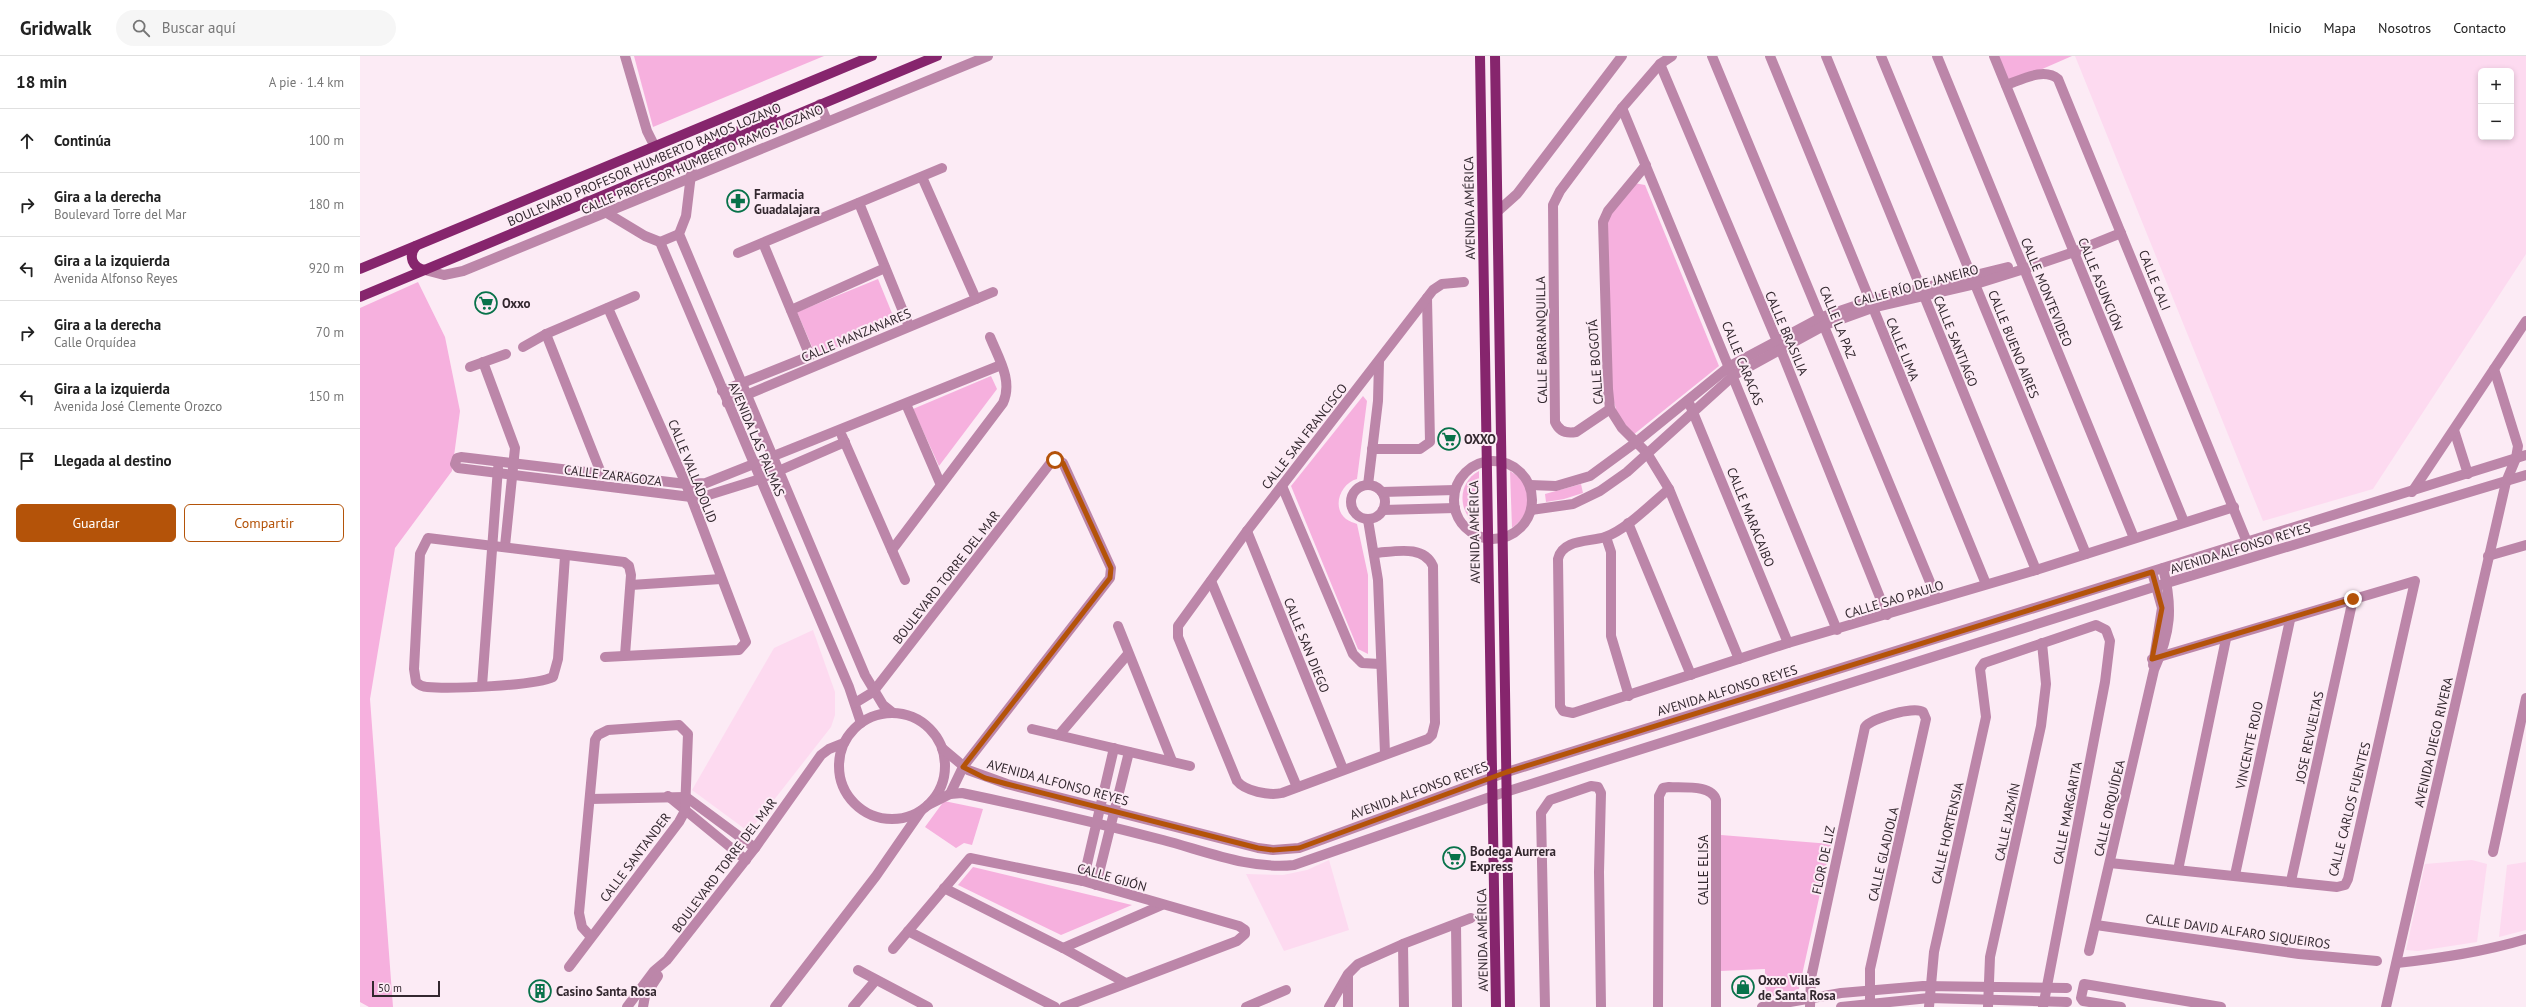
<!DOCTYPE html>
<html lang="es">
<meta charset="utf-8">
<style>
body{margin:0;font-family:"PT Sans",sans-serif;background:#f6f6f6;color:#222}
.controls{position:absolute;right:12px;top:12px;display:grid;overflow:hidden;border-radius:6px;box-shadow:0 2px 6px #0003}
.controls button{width:36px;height:36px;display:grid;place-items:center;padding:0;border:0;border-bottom:1px solid #e0e0e0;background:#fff;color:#222;font:20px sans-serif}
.scale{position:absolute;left:12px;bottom:10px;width:68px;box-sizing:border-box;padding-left:4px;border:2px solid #33282f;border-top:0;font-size:11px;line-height:14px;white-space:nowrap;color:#33282f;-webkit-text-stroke:3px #fcebf5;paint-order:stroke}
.stop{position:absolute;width:12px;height:12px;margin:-9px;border:3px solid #b45309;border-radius:50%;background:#fff}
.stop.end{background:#b45309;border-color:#fff;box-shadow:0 1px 4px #0008}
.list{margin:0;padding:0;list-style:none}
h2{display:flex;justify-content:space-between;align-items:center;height:52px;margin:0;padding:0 16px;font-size:17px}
h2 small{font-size:13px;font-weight:400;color:#767676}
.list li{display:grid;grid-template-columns:26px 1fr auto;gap:12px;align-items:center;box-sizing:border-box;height:64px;padding:0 16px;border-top:1px solid #e0e0e0}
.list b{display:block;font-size:15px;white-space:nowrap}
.list p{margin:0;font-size:13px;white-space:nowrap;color:#767676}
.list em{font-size:13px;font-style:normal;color:#767676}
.actions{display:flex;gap:8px;padding:12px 16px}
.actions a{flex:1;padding:9px 0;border:1px solid #b45309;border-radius:6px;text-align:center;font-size:14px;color:#b45309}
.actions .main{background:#b45309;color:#fff}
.icon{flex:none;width:22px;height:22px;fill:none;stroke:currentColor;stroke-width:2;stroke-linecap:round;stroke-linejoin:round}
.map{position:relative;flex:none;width:2166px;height:951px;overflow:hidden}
header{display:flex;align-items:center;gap:24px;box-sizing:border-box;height:56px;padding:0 20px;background:#fff;border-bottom:1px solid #e0e0e0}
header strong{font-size:19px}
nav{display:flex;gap:22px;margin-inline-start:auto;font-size:14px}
.search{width:280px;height:36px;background:#f6f6f6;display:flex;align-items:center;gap:10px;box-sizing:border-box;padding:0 14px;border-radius:22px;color:#767676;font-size:15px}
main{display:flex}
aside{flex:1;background:#fff}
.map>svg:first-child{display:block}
</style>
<header>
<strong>Gridwalk</strong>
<div class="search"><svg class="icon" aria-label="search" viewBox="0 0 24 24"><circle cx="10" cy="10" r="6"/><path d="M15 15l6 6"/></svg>Buscar aquí</div>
<nav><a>Inicio</a><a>Mapa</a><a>Nosotros</a><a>Contacto</a></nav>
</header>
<main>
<aside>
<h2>18 min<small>A pie · 1.4 km</small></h2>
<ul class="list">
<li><svg class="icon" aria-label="ahead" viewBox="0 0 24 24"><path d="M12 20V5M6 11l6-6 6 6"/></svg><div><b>Continúa</b></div><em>100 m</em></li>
<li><svg class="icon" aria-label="right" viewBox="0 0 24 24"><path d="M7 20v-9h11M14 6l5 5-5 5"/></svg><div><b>Gira a la derecha</b><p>Boulevard Torre del Mar</p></div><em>180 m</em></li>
<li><svg class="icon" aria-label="left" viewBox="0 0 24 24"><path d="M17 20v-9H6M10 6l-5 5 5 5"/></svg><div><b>Gira a la izquierda</b><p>Avenida Alfonso Reyes</p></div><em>920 m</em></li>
<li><svg class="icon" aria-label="right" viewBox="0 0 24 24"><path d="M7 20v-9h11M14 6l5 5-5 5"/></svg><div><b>Gira a la derecha</b><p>Calle Orquídea</p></div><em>70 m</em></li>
<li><svg class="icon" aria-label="left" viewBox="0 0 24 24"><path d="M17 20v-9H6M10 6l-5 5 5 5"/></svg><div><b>Gira a la izquierda</b><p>Avenida José Clemente Orozco</p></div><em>150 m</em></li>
<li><svg class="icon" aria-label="arrive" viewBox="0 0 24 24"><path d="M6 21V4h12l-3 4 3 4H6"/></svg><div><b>Llegada al destino</b></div></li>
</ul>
<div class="actions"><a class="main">Guardar</a><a>Compartir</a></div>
</aside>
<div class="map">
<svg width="2166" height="951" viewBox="0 0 2166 951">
<rect width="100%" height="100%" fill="#fcebf5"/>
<g fill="#fddaf0" fill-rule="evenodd">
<path d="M1715,0H2166V198L2013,433L1903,465ZM2121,15H2151V81H2121Z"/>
<polygon points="453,574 475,636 475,659 471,671 389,776 332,734 414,592"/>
<polygon points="969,804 989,874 924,895 886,818 923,819 947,814"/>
<polygon points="2112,804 2127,808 2117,886 2058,895 2046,894 2065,808"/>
<polygon points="2166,806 2166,874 2139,881 2147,809"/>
</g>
<g fill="#f6b0de">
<polygon points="274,0 464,0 293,71"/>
<polygon points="1634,0 1712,0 1646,29"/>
<polygon points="1274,127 1285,129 1359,310 1273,379 1257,357 1251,336 1246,165"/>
<polygon points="518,223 536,267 456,300 437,256"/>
<polygon points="58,226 85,281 100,355 92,415 35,492 10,643 33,951 9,951 0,946 0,252"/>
<polygon points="631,320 637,333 579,410 553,353"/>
<path d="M1003,340L1007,345L997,423C981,427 971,451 986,463C989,465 994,467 997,468L1008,519V598L998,593L931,430Z"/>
<path d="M1119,415V471C1099,459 1095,428 1119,415Z"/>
<path d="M1150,415C1175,429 1175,455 1152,472Z"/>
<polygon points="1221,428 1223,437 1204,443 1186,446 1185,438"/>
<polygon points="584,745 623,753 612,789 604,787 596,792 565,771"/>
<polygon points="1361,779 1471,788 1438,937 1405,941 1405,913 1360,915"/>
<polygon points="613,811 772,849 701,879 598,829"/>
</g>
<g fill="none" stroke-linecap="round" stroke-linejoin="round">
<g stroke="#bc86a9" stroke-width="10">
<polyline points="265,0 287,75 295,91"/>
<polyline points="1352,0 1577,543"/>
<polyline points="1410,0 1626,528"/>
<polyline points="1466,0 1676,514"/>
<polyline points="1521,0 1726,498"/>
<polyline points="1577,0 1774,482"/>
<polyline points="1634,0 1824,466"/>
<polyline points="1300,8 1420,292 1527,559"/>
<path d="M1646,29C1661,24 1684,11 1698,23L1887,486"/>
<polyline points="460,48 467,65"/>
<polyline points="1262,52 1477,574"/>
<polyline points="333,102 326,160 319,178 505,619 523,649 533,657"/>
<polyline points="1286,109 1248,155 1243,166 1248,333 1250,353 1262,372 1287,397 1309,433 1379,603"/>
<polyline points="562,121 616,243"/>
<polyline points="227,145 285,180 300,186 489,631 501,667"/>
<polyline points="499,147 549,270"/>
<polyline points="1138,155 1157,138 1262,0"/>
<polyline points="300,186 319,178"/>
<polyline points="378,197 582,112"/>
<polyline points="65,214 84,219 103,215 628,0"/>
<polyline points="431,254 525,212"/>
<polyline points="186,278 241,417"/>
<polyline points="163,291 186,278 275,240"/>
<polyline points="123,306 155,392 145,490"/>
<polyline points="110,311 146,298"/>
<polyline points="362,335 450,300 403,187"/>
<polyline points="367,347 633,236"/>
<polyline points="546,348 580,427"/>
<polyline points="1330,349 1428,587"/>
<path d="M1250,353L1216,376C1206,378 1199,375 1195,366L1193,149L1200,135L1262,52L1300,8L1312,0"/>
<polyline points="2094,374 2108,418"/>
<polyline points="482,380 545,524"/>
<polyline points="485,386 400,423 339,442 98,412 95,408 97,402 101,401 326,428 346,427 641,309"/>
<polyline points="1012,393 1060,393 1070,386 1067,242"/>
<circle cx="1133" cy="444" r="39"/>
<circle cx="1008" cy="446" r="17"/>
<polyline points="1008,429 1018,345 1019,305"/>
<polyline points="1170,429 1196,430 1230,420 1275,387 1370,310 1462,261 1509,245 1648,211"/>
<polyline points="922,430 993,598 1002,607 1020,608"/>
<path d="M1309,433C1292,447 1266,474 1245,481C1230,486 1202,483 1198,503L1200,650L1203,655L1213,657L1428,587L1676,514L1874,451"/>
<polyline points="1022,436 1095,434"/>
<polyline points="2052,436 2166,265"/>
<polyline points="1023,454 1095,452"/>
<polyline points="1171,454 1213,448 1240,435 1267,416 1374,319 1465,269 1512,252 1616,228 1664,213 1714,196 1761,177"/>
<polyline points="1008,464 1018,524 1025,697"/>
<polyline points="1268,467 1331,619"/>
<polyline points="887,475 983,713"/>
<polyline points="1246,481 1251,496 1251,580 1269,640"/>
<path d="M532,494L643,347C653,325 639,303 630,281"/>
<path d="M1014,497C1034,496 1063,488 1073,510L1075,667L1072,679L1068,683L922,737C909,740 885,735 877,725L818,581V570L887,475L1073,234L1082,228L1104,226"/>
<path d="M205,500L198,603L193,621C175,630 89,633 67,631C62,631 59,629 56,626L54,613L60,498L68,482L264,506L269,510L271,519L265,599"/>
<polyline points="2128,500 2166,489"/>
<polyline points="1792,516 1802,552 1793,609"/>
<polyline points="851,525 937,731"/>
<polyline points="271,529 361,523"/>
<polyline points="758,570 812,705"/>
<polyline points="245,601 379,594 386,586 326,428 248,252"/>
<polyline points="122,630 138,412"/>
<polyline points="495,647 513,636 692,405 697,404 703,407 751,512 750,522 603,711 590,738"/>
<circle cx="532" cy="710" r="53"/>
<polyline points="672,673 830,710"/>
<polyline points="699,679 768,598"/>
<polyline points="582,692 608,714 647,728 898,792 913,794 939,792 1147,716 2166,399"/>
<polyline points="308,740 386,804"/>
<polyline points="230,743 326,741 395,792"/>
<path d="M568,749L590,738L602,737C669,751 737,767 803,784C845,795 891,814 934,809L1133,740L1797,530L2166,419"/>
<polyline points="2133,796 2166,642"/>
<polyline points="1750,807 1977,831 1985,829 1988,823 2055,525 1792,603"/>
<polyline points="1818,814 1866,583"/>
<polyline points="1875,819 1930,564"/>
<polyline points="723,825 754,692"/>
<polyline points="1931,825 1993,543"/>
<polyline points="736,829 769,696"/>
<polyline points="584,832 703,892 764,926"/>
<polyline points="1096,868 1097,951"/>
<polyline points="1736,869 1939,898 2017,905"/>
<polyline points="548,875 695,951"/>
<polyline points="1043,888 1044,951"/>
<polyline points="703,892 802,849"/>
<polyline points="533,893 610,802 723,825 879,870 885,874 885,878 877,885 704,951"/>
<path d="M1729,895L1794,614C1811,576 1813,552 1803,512"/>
<path d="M2037,907C2081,902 2123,896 2166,883"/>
<polyline points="209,911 319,766 325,755 328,678 319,669 248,674 238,679 235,684 219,857 222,871 231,881"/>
<polyline points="498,914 568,951"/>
<polyline points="988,919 988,951"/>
<polyline points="267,951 294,915 307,904 395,792 461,699 469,693 484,687"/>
<polyline points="283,951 285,940 298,920"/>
<polyline points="415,951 516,820 561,755"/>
<polyline points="493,951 516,924"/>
<polyline points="886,951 926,934"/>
<polyline points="969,951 988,918 998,908 1043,888 1111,862"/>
<polyline points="1185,951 1181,757 1190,744 1231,730 1238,731 1241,737 1239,816 1241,951"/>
<path d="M1298,951L1299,740L1303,732L1309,731C1322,732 1352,728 1356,744V951"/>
<polyline points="1402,951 1481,937 1563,930 1707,932"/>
<path d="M1450,951L1451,922L1505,671C1512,662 1554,650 1563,656L1566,663L1510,913V951"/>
<polyline points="1481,951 1569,942 1707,946"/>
<polyline points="1569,951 1574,896 1626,661 1620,613 1624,607 1736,569 1746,574 1750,585 1745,626 1683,951"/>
<polyline points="1628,951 1630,901 1681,670 1686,628 1682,587"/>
<polyline points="1761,951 1723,945 1721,942 1724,928 1861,951"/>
<polyline points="2026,951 2146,426 2156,402 2158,390 2134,313"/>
</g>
<g stroke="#86256d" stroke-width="10">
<polyline points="1120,0 1136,951"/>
<polyline points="1135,0 1150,951"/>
<polyline points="345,96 357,84 411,62 414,53 410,43"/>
<path d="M56,190C48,200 52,212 65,214"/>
<polyline points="0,213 512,0"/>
<polyline points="0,241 577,0"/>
</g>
</g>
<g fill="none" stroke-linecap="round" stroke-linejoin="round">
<polyline stroke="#b45309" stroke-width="5" points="695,404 703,407 751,512 750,522 603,711 625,722 647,728 898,792 913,794 939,792 1147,716 1792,516 1802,552 1792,603 1993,543"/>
</g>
<defs>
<g id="pharmacy-ring" transform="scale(1.15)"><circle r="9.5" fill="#fcebf5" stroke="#08724a" stroke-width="1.5"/><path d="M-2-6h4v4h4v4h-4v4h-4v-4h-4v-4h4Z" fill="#08724a"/></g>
<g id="supermarket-ring" transform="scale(1.15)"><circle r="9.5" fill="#fcebf5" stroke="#08724a" stroke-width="1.5"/><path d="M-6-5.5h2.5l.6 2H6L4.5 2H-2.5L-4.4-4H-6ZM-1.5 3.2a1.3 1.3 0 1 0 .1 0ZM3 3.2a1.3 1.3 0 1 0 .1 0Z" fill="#08724a"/></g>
<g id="shop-ring" transform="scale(1.15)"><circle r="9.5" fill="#fcebf5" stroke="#08724a" stroke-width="1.5"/><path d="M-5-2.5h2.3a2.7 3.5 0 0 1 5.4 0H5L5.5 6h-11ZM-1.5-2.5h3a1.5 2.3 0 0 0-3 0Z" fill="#08724a"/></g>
<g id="building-ring" transform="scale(1.15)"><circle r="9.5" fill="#fcebf5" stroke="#08724a" stroke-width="1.5"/><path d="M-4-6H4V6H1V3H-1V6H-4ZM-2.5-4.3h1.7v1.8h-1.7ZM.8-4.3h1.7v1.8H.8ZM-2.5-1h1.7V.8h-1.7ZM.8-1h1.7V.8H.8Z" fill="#08724a"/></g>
</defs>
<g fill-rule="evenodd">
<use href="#pharmacy-ring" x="378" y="145"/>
<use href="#supermarket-ring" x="126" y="247"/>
<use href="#supermarket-ring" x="1089" y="383"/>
<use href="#supermarket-ring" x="1094" y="802"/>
<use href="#shop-ring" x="1383" y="931"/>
<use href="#building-ring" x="180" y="935"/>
</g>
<g text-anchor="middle" stroke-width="4" stroke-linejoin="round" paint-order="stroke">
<g font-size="13" fill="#33282f" stroke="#fcebf5">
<text transform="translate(342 103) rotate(-23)" y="5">CALLE PROFESOR HUMBERTO RAMOS LOZANO</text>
<text transform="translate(284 108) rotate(-23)" y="5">BOULEVARD PROFESOR HUMBERTO RAMOS LOZANO</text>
<text transform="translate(1109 152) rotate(-91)" y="5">AVENIDA AMÉRICA</text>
<text transform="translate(1795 224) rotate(68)" y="5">CALLE CALI</text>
<text transform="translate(1741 228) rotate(68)" y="5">CALLE ASUNCIÓN</text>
<text transform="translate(1556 229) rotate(-15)" y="5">CALLE RÍO DE JANEIRO</text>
<text transform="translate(1687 236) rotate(68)" y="5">CALLE MONTEVIDEO</text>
<text transform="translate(1478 266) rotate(68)" y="5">CALLE LA PAZ</text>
<text transform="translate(1427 277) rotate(67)" y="5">CALLE BRASILIA</text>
<text transform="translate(496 279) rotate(-23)" y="5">CALLE MANZANARES</text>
<text transform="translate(1181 284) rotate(-91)" y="5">CALLE BARRANQUILLA</text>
<text transform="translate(1596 285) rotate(68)" y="5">CALLE SANTIAGO</text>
<text transform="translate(1654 288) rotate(68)" y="5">CALLE BUENO AIRES</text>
<text transform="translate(1543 293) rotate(68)" y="5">CALLE LIMA</text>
<text transform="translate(1235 306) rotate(-94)" y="5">CALLE BOGOTÁ</text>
<text transform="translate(1383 307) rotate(68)" y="5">CALLE CARACAS</text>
<text transform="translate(944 380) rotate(-52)" y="5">CALLE SAN FRANCISCO</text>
<text transform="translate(397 383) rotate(67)" y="5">AVENIDA LAS PALMAS</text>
<text transform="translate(333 415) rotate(68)" y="5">CALLE VALLADOLID</text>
<text transform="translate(253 419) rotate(7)" y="5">CALLE ZARAGOZA</text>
<text transform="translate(1391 461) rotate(68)" y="5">CALLE MARACAIBO</text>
<text transform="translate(1114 476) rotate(-91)" y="5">AVENIDA AMÉRICA</text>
<text transform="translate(1880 492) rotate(-17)" y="5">AVENIDA ALFONSO REYES</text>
<text transform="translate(586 521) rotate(-52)" y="5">BOULEVARD TORRE DEL MAR</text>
<text transform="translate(1534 543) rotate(-17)" y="5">CALLE SAO PAULO</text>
<text transform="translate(947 589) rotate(68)" y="5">CALLE SAN DIEGO</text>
<text transform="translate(1367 634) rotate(-17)" y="5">AVENIDA ALFONSO REYES</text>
<text transform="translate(1949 681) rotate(-78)" y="5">JOSE REVUELTAS</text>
<text transform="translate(2073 686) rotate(-77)" y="5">AVENIDA DIEGO RIVERA</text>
<text transform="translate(1889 689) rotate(-78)" y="5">VINCENTE ROJO</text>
<text transform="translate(698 726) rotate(15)" y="5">AVENIDA ALFONSO REYES</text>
<text transform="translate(1059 734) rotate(-20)" y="5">AVENIDA ALFONSO REYES</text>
<text transform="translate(1749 752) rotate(-77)" y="5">CALLE ORQUÍDEA</text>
<text transform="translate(1989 753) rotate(-76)" y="5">CALLE CARLOS FUENTES</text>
<text transform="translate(1707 757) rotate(-79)" y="5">CALLE MARGARITA</text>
<text transform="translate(1647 766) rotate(-78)" y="5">CALLE JAZMÍN</text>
<text transform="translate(1587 777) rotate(-77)" y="5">CALLE HORTENSIA</text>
<text transform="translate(1523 798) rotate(-77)" y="5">CALLE GLADIOLA</text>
<text transform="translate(275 801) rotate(-53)" y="5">CALLE SANTANDER</text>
<text transform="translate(1463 804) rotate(-78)" y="5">FLOR DE LIZ</text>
<text transform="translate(364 809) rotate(-53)" y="5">BOULEVARD TORRE DEL MAR</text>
<text transform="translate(1343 814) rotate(-90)" y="5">CALLE ELISA</text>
<text transform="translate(752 821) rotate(16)" y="5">CALLE GIJÓN</text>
<text transform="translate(1878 875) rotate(8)" y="5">CALLE DAVID ALFARO SIQUEIROS</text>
<text transform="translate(1122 884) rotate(-91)" y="5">AVENIDA AMÉRICA</text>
</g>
<g font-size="13" font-weight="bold" fill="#33282f" stroke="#fcebf5" text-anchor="start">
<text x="394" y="143">Farmacia<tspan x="394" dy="15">Guadalajara</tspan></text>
<text x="142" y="252">Oxxo</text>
<text x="1104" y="388">OXXO</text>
<text x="1110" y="800">Bodega Aurrera<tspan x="1110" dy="15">Express</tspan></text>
<text x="1398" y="929">Oxxo Villas<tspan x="1398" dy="15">de Santa Rosa</tspan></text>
<text x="196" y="940">Casino Santa Rosa</text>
</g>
</g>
</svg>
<div class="controls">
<button>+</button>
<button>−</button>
</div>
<div class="scale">50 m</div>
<div class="stop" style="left:695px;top:404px"></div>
<div class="stop end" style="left:1993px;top:543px"></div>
</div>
</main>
